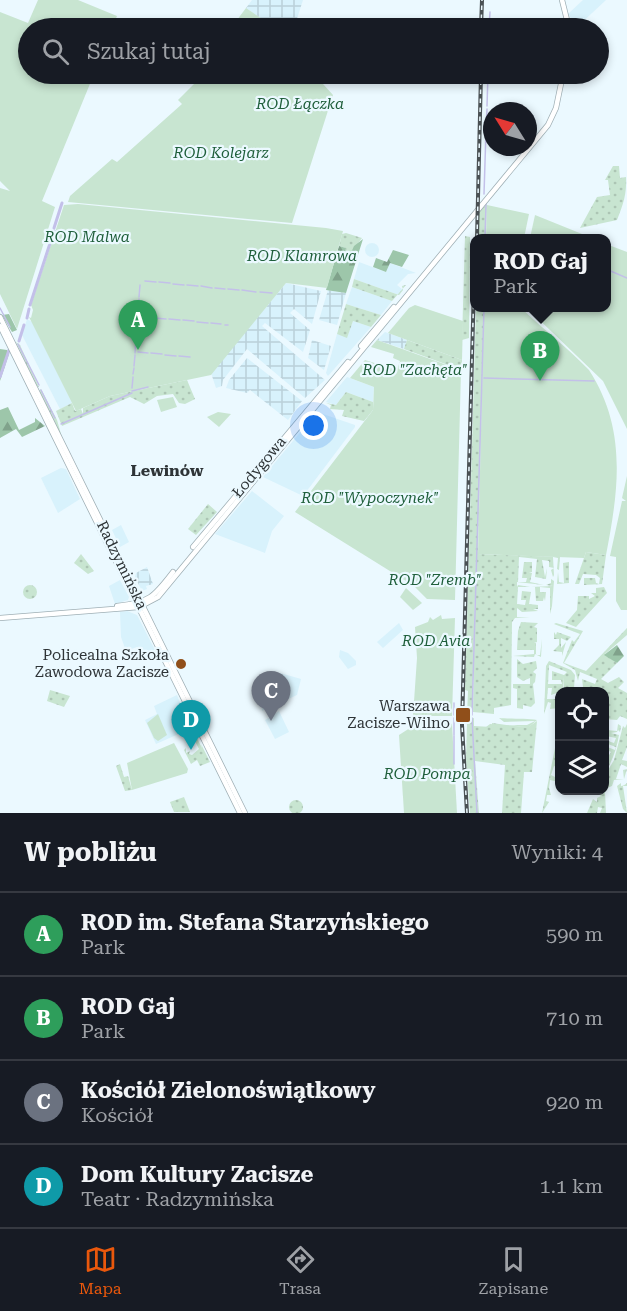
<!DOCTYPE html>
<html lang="pl">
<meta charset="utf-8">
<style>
body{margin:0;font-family:"Roboto Serif",serif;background:#20242c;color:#f1f3f6}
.controls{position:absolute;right:18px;bottom:18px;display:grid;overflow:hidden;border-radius:12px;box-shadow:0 3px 9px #0003}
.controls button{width:54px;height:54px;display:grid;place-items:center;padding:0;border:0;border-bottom:2px solid #363941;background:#171b24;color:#f1f3f6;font:30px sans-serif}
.compass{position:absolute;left:483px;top:102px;width:54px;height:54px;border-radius:50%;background:#171b24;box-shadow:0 3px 9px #0003;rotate:307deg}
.you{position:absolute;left:314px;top:426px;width:21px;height:21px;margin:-15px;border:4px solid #fff;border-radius:50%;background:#1a73e8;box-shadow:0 0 0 9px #1a73e833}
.badge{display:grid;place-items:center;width:39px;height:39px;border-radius:50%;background:#ea580c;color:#fff;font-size:20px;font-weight:700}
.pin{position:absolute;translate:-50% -50px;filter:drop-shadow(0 2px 3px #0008)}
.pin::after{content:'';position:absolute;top:32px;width:21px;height:18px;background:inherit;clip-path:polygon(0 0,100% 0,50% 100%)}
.popup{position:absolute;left:470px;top:234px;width:141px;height:78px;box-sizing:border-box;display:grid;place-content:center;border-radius:12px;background:#171b24;filter:drop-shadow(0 2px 4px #0005);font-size:20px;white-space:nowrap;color:#9ea1a6}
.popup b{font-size:22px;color:#f1f3f6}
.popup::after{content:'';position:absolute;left:50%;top:100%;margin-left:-12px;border:12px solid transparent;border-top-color:#171b24}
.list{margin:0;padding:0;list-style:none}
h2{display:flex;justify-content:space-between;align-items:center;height:78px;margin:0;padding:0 24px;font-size:26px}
h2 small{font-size:20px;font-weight:400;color:#9ea1a6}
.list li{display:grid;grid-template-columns:39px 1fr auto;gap:18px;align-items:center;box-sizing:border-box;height:84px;padding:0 24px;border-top:2px solid #363941}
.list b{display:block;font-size:22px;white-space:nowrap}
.list p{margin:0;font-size:20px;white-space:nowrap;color:#9ea1a6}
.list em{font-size:20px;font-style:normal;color:#9ea1a6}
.icon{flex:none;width:33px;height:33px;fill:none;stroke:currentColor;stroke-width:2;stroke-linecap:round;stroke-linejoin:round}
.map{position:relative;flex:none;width:627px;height:813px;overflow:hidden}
.search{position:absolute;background:#171b24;box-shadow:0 3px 9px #0003;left:18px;right:18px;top:18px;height:66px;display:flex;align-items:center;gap:15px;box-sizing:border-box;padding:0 21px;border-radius:33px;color:#9ea1a6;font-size:22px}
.sheet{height:414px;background:#171b24}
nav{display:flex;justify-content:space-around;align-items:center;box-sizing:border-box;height:84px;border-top:2px solid #363941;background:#171b24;font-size:16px;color:#9ea1a6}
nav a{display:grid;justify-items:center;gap:3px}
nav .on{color:#ea580c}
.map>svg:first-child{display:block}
</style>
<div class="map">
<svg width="627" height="813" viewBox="0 0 627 813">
<defs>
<pattern id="industrial-grid" width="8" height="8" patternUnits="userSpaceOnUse" patternTransform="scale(1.5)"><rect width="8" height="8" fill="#d8f2fc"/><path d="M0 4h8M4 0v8" fill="none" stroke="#bad0d9"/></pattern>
<pattern id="grass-dots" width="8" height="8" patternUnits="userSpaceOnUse" patternTransform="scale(1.5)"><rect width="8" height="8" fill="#c8e5d1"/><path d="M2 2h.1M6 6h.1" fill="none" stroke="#acc5b4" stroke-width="1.8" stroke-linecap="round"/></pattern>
<pattern id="forest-firs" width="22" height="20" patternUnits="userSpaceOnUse" patternTransform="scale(1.5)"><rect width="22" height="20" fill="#9dc6aa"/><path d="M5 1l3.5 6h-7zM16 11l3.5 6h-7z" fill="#80a28b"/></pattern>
</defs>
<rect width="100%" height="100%" fill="#ebf9ff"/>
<g fill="#d8f2fc">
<polygon points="583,0 606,0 577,27 568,14"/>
<circle cx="372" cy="250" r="7"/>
<polygon points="359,262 386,272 390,263 416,273 408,274 397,285 403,290 399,295 354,279"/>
<polygon points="352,287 392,301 381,315 346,304"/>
<polygon points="27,319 32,322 72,403 60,409 22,335"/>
<polygon points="353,321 371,327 328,376 326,373 337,334 347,337"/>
<polygon points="347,377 374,387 373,402 346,392 336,405 326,402"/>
<polygon points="317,412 355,425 355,427 303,496 263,477"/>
<polygon points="61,468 66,469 80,499 58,513 41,478"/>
<polygon points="252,491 284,516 272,531 265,553 215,534"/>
<polygon points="121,525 129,542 120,547 112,530"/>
<polygon points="120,580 129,597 128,600 115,604 109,586"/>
<polygon points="127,611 137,615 155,650 142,656 137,647 126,651 121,637 120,612"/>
<polygon points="399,623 403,630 383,648 377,642"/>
<polygon points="340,650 348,653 356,661 356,665 348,669 339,657"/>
<polygon points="280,673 301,679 297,695 262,711 262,699 271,702"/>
<polygon points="177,695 190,729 156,744 145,720 157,714 154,706"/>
<polygon points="279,711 289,732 275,739 265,720"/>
</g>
<g fill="url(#industrial-grid)">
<polygon points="252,0 303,0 294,28 275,28 246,8"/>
<polygon points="286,283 321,291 312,324 294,309 290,313 310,330 303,352 265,323 262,326 325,380 305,398 247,349 223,380 222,386 216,388 211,373"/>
<polygon points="328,290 346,293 337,325 319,320"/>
<polygon points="385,332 407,340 404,349 377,340"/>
<polygon points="312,340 331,346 324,370 308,358"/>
<polygon points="247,358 302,401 288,420 250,390 247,393 226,388 229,380"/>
<polygon points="147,567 153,584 146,586 147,589 142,591 135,577 136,573"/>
</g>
<g fill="url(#grass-dots)" fill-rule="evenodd">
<path d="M613,166H619L620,178L626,177C627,194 623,205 617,220L580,228L597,197L610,195L608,180H605Z"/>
<polygon points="487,204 486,238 478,238 479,212"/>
<polygon points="346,233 362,238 349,255 345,253 346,248 339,246 342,234"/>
<polygon points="465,236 470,237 469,338 462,340"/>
<polygon points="354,279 399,295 403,290 402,286 406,285 392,301 352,287"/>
<polygon points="346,304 381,315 371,327 353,321 347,338 337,334"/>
<polygon points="476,308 484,308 478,554 560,557 559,570 557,569 558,558 553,557 554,575 553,577 551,570 554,568 549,567 549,561 542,560 545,577 547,568 546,579 535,577 537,559 519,557 518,582 526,582 527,578 522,578 524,562 532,562 532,572 529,572 532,573 530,582 544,585 517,582 517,587 518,585 530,587 518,587 517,604 525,605 526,600 521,600 522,591 531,592 529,604 538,605 538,609 533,609 538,611 522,612 517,608 517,617 530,617 515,618 512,622 511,705 494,708 494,714 473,712 476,555 472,715 467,715 468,691 465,690"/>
<polygon points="407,340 462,360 462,370 404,349"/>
<polygon points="16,342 20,345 39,387 36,386"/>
<polygon points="187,380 195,399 185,404 179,403 173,394 157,396 144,404 130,397 62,426 56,411 72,403 75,411 81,409 83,414 83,408 110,396"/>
<polygon points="41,389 57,420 63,441 39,391"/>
<polygon points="346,392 373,402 373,410 364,421 342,416 344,410 330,409 331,405 326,403 336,405"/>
<polygon points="208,504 217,512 196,535 188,529"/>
<polygon points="586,552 606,555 602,584 584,585 584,578 595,578 596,583 599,584 600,578 596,575 583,574 579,584 575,584"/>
<polygon points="81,554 94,571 88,574 74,563"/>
<polygon points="569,562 569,583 557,584 558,572 559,582 564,583 563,563"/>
<polygon points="551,579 554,581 552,606 550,614 550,588 540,587 540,592 546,592 545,601 544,597 543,601 536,601 535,587 531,587 553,586 546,585 551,583"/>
<circle cx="30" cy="592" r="7"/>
<polygon points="604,587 607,593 576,627 566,623 577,610 578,596 589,596 589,599 595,596 591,593 596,593 596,588"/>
<polygon points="521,622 538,623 534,627 537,628 537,642 534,643 536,643 536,655 540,655 542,639 541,657 535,654 534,657 513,656 534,654 534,650 517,650 518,631"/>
<polygon points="556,623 583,631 564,663 586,671 627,628 627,635 605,654 617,663 601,679 608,683 619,677 624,682 618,688 627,693 627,719 620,716 617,720 605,719 604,692 594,691 583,687 582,679 595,684 597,679 580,672 578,681 575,670 563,663 572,640 574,642 580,634 554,624"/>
<polygon points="554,632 556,635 557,632 571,637 567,641 561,638 561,648 566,642 562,656 562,652 553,651 559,645 559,639 554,639"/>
<polygon points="517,659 523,664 536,661 537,668 533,672 536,674 535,682 533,684 535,703 531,707 523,705 523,709 517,708 517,689 513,688 513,684 530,684 530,678 523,681 517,677"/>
<path d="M549,661L571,670L575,675L574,688L564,691V677L563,691L551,695L552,688H548L547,699H559L557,704L559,708L550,709L551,703L548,702L544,714L546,666ZM549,665L567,672L564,675L552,671V680H561L562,684H548Z"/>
<polygon points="50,690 70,696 64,707 47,701"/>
<polygon points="474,718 474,726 492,727 492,723 527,728 537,721 532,772 524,772 521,813 502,813 505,765 475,761 479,813 470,813 466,759 467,724 469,719"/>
<path d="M618,724L621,726L620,732L618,730L617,732L611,733L619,735C617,748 612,762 605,773V754L608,757L611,752L605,749V746L615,750L616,747L605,743V740L614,743L616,738L606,736V730L617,731Z"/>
<polygon points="627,724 627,747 622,760 627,761 627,767 621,764 616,779 624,779 623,770 627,769 624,779 614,780 612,786 605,789 604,777 614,760 623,726 625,728"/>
<polygon points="559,728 557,746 559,752 556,751 555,759 559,761 556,764 559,763 559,776 557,775 559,768 554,766 551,775 559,779 559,782 550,780 549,788 551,795 547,795 546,801 549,802 542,813"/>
<polygon points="193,737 197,738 202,748 201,744 210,762 200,766 197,760 191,764 184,750 186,748 186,753 190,751 189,754 192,755 199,749"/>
<polygon points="120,764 124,777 128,776 132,790 125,791 116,766"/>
<path d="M621,783V786C623,786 626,784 627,783V786H623L627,813L623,809L617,786Z"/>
<polygon points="608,789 605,792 606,813 600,813 602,808 598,807 597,813 587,813 593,799 597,802 597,798 601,796 595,792"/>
<polygon points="184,797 190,812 174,812 170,802"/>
<circle cx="296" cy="807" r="7"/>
</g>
<g fill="url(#forest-firs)">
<polygon points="363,239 346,293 326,290 339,246 346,248 345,254 350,255 354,246"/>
<polygon points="393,250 409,255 402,267 390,263 386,272 373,267 376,258 387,262"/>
<polygon points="9,314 17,330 12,332 2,315"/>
<polygon points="0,349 7,350 9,354 0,381"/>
<polygon points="8,407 19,430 35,422 35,418 45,426 22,437 16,429 0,438 0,410"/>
<polygon points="617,645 624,656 617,663 604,655"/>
</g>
<g fill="#c8e5d1">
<polygon points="38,0 78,0 117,16 112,28 28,28 28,74 94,74 42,201 55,207 17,329 0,294 0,188 10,191 0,181 0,12 28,23"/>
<polygon points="246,8 274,27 275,28 231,28"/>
<polygon points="204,74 314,74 333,95 292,223 68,202 70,196 112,159 117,162 182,104 178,100"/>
<polygon points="78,204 326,228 343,231 327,288 286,283 211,375 110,396 76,411 29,317 31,318 33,310 31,305 64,205"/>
<polygon points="487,205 529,214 524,238 486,238"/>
<polygon points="535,215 592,238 530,238"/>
<polygon points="606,244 627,252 627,429 603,381 527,308 606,308"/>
<polygon points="415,305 463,321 462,360 388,333 409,308"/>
<path d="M484,308H521C543,329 568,348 589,370C627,429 619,488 606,555L586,552L584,558L478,554Z"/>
<polygon points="377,340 461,370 455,600 427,599 414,586 295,512 373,410 374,387 350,378 365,360 397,370 400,361 393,358 394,354 371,347"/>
<polygon points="173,397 177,407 161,412 157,400"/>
<polygon points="218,412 231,414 219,427 207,417"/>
<polygon points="627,476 627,610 621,610 616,601 616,557 610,556 622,501 626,501 622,498"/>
<polygon points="406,588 422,603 413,610 400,597"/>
<polygon points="441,615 442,619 455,618 452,716 413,716 417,658 415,627 428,622 430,617 433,620"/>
<polygon points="158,714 167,735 158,741 154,738 147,723"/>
<path d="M499,718C510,719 527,718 537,720L528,728L486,727L490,724L527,727L507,725H527L535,721L504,722Z"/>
<polygon points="424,719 440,719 452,724 457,813 404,813 399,735"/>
<polygon points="174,743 188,769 187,773 132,790 127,763"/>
</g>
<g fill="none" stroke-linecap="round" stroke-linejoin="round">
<g stroke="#c3c0e9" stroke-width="1.5">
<polyline points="489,28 490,12"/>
<polyline points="487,106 488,74"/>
<polyline points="486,129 487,109"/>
<polyline points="484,194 486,131"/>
<polyline points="485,238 486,204"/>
<polyline points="606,269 627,278"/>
<polyline points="145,281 156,282"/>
<polyline points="159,282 170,283"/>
<polyline points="173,284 184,285"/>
<polyline points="187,285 198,286"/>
<polyline points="201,286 212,288"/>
<polyline points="215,288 225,289"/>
<polyline points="228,289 239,290"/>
<polyline points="242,290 256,292"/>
<polyline points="260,292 272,293"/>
<polyline points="139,297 140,285"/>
<polyline points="0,308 10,327"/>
<polyline points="138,311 139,299"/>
<polyline points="141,316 152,317"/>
<polyline points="155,318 166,319"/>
<polyline points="169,319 180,320"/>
<polyline points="183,320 194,321"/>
<polyline points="197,322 208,323"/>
<polyline points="211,323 221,324"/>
<polyline points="137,325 138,312"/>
<polyline points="225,325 228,325"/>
<polyline points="136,339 137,327"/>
<polyline points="18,344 39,385"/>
<polyline points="138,352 148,353"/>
<polyline points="135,353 136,340"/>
<polyline points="151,353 162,354"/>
<polyline points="165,355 176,356"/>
<polyline points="179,356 190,357"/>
<polyline points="134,366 135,355"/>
<polyline points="133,374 134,368"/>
<polyline points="484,378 594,381"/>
<polyline points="132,388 133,377"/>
<polyline points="41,390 55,418"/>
<polyline points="132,391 148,387"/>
<polyline points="61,424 132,393"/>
<polyline points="454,715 454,703"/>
<polyline points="472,715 484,308"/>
<polyline points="472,718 477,813"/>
<polyline points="454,735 454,718"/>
<polyline points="454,736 454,764"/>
</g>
<g stroke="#c3c0e9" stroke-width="3">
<polyline points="54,228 62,203"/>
<polyline points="30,305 54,231"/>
<polyline points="27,318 29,309"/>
<polyline points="19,341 24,325"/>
<polyline points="0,377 9,350"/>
</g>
<g stroke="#9fafb5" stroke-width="6">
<g id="secondary">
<polyline points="562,0 569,28"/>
<polyline points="0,317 245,813"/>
<polyline points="0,326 240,813"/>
<polyline points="361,346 394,307"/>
<polyline points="193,547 348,362"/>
<path d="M117,606C149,603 154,597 173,572"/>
<polyline points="0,618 139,607 158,597 548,125 556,108 563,74"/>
</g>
</g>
<use href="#secondary" stroke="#fff" stroke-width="4.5"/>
<g stroke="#4a5154" stroke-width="4">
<g id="rail">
<polyline points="481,28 482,0"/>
<polyline points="477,238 481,74"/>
<polyline points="467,813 462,725 474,285"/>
</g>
</g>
<use href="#rail" stroke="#ebf9ff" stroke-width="1.5" stroke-dasharray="4.5" stroke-linecap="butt"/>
</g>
<g fill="#904f1a" stroke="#ebf9ff" stroke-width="2">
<circle cx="181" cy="664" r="6"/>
<rect x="455" y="707" width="16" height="16" rx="3"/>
</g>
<g text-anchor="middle" stroke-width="4.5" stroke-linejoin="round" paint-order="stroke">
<g font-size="15" font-style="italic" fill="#1f5f3b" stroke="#ebf9ff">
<text x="300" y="109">ROD Łączka</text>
<text x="221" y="158">ROD Kolejarz</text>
<text x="87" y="242">ROD Malwa</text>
<text x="302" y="261">ROD Klamrowa</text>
<text x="415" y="375">ROD "Zachęta"</text>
<text x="370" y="503">ROD "Wypoczynek"</text>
<text x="435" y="585">ROD "Zremb"</text>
<text x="436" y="646">ROD Avia</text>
<text x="427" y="779">ROD Pompa</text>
</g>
<g font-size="15" fill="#2e3437" stroke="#ebf9ff">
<text transform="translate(259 467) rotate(-50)" y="5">Łodygowa</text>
<text transform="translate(122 565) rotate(64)" y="5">Radzymińska</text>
</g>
<g font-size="15" fill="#2e3437" stroke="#ebf9ff" text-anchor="end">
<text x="169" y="660">Policealna Szkoła<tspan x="169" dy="17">Zawodowa Zacisze</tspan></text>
<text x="450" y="711">Warszawa<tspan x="450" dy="17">Zacisze-Wilno</tspan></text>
</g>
<g font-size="16" font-weight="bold" fill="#2e3437" stroke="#ebf9ff">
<text x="167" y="476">Lewinów</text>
</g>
</g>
</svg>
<div class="controls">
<button><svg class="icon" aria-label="locate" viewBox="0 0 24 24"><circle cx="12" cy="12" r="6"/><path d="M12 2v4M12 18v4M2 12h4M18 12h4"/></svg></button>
<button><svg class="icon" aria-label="layers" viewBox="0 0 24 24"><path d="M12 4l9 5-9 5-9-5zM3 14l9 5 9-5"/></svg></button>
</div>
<svg class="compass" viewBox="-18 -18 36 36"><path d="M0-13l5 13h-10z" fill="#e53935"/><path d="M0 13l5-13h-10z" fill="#9ea1a6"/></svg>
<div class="you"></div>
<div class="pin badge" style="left:138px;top:350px;background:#2e9e5b">A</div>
<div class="pin badge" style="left:540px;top:381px;background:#2e9e5b">B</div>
<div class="popup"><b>ROD Gaj</b>Park</div>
<div class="pin badge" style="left:271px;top:721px;background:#6b7280">C</div>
<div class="pin badge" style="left:191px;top:750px;background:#0f9aa8">D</div>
<div class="search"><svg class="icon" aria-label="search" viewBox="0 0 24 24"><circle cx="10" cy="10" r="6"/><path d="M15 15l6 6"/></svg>Szukaj tutaj</div>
</div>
<section class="sheet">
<h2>W pobliżu<small>Wyniki: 4</small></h2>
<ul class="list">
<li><span class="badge" style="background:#2e9e5b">A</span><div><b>ROD im. Stefana Starzyńskiego</b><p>Park</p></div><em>590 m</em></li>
<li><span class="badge" style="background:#2e9e5b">B</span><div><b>ROD Gaj</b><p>Park</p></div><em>710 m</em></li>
<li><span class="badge" style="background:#6b7280">C</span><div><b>Kościół Zielonoświątkowy</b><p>Kościół</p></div><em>920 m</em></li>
<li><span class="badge" style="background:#0f9aa8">D</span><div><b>Dom Kultury Zacisze</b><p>Teatr · Radzymińska</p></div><em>1.1 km</em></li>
</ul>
</section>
<nav>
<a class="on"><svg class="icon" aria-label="map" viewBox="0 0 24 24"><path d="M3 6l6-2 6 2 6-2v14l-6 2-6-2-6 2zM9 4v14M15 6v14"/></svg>Mapa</a>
<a><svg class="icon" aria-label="directions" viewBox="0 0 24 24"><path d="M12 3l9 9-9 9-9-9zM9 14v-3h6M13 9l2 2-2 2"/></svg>Trasa</a>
<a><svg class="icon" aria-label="saved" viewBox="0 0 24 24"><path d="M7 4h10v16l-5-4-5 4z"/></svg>Zapisane</a>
</nav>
